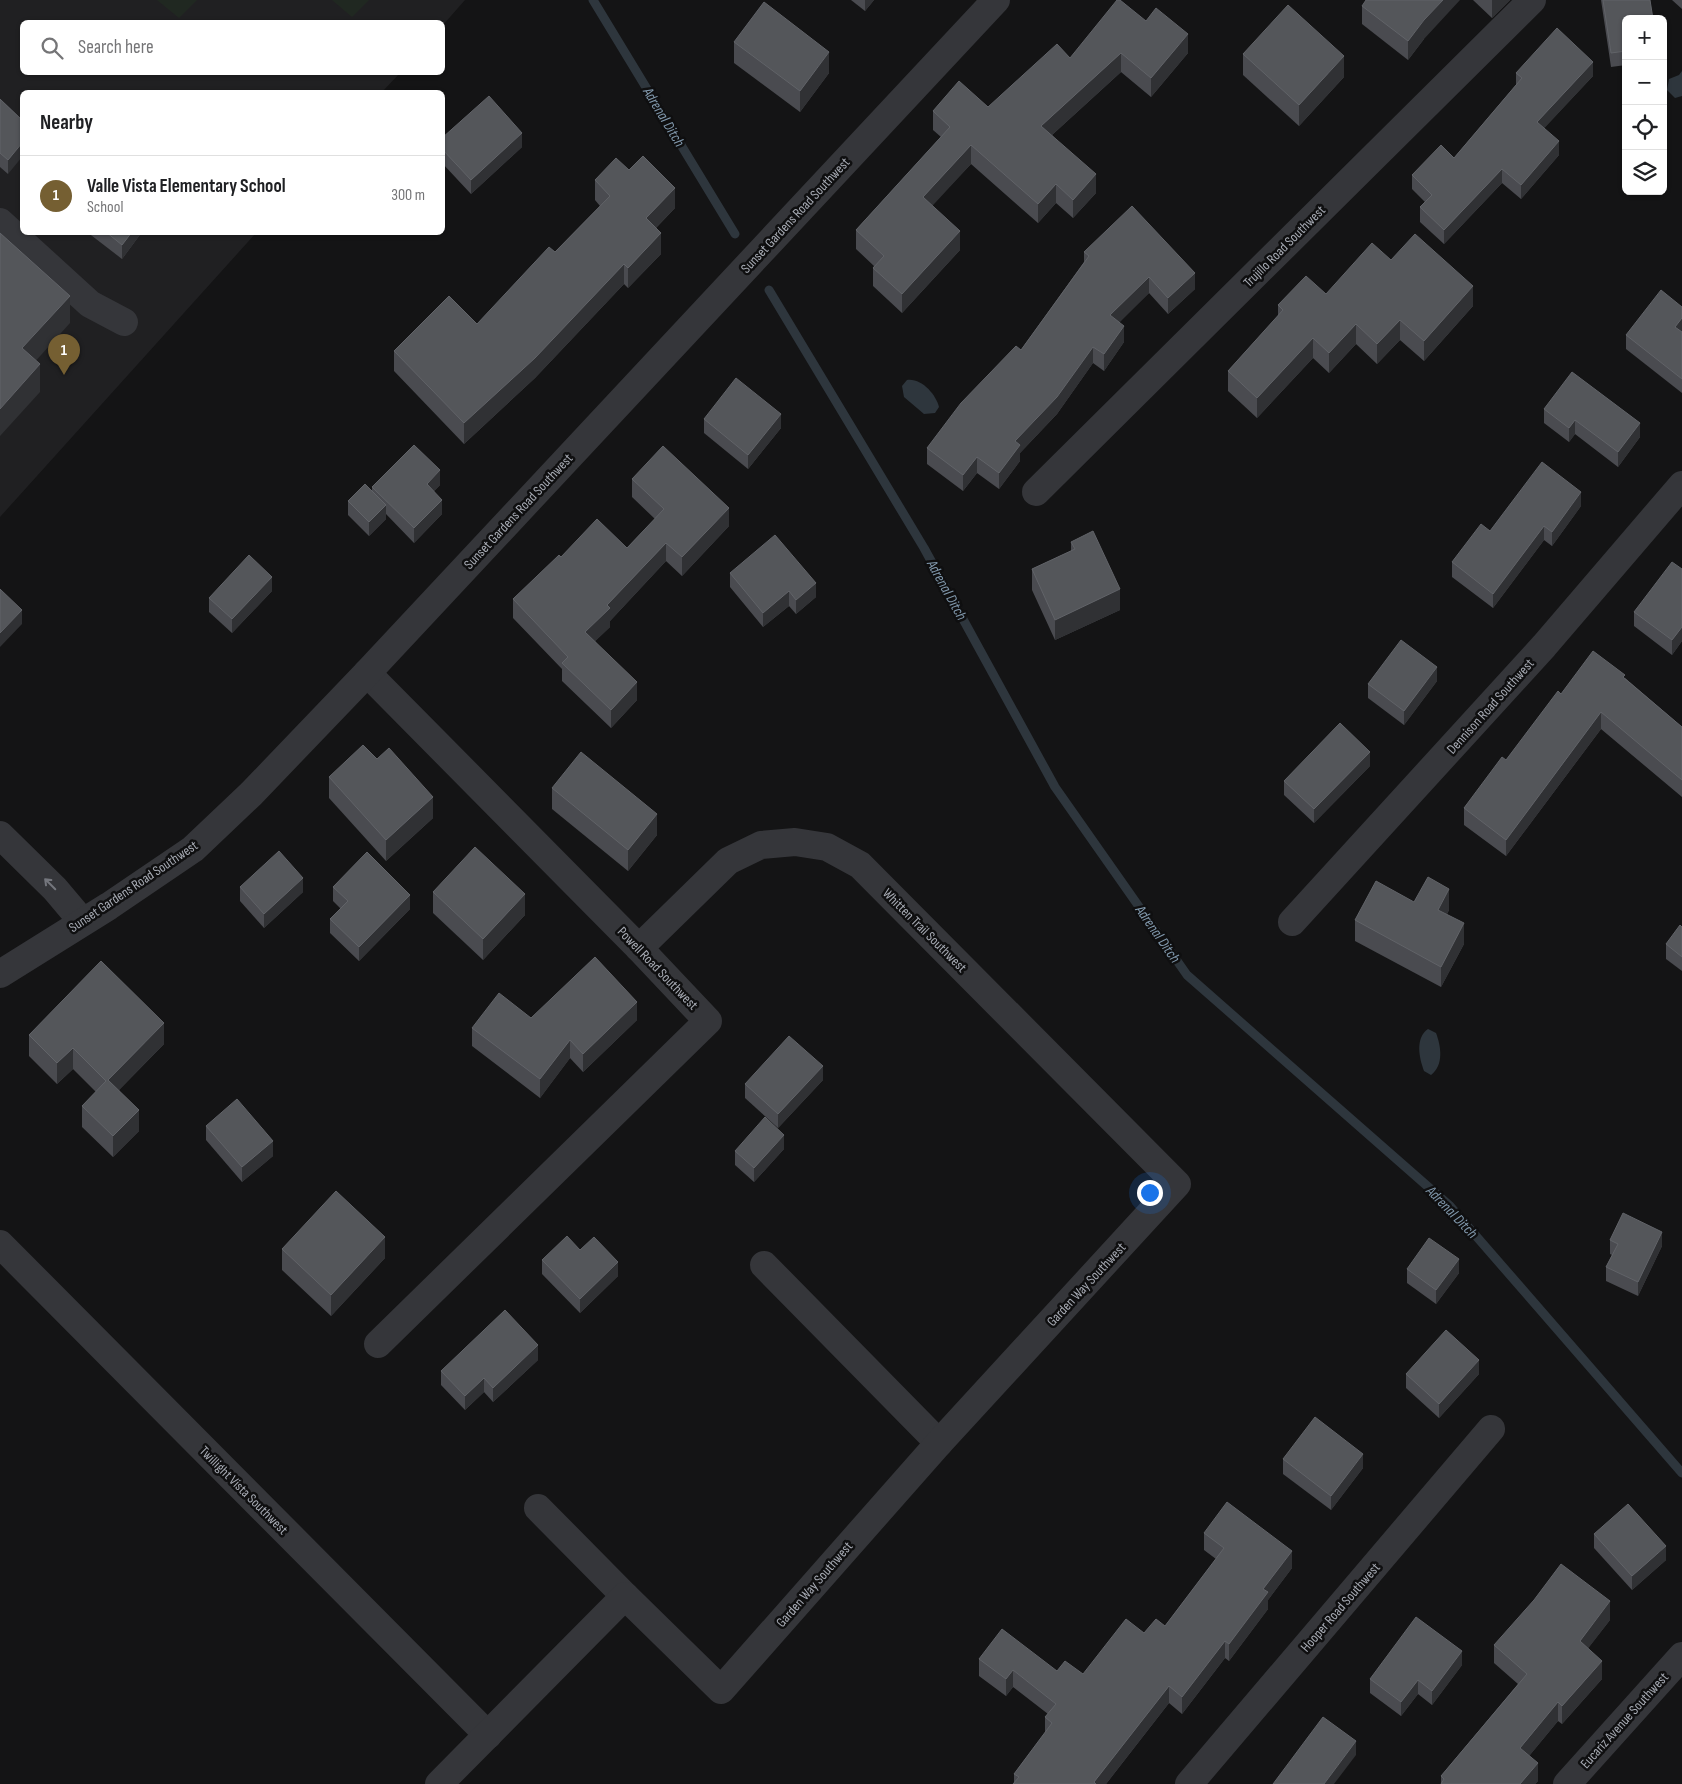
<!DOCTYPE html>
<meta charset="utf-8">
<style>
body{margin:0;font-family:"Sofia Sans Condensed",sans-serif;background:#f2f2f2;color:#202124}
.controls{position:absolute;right:15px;top:15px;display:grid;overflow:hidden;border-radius:8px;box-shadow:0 1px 4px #0004}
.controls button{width:45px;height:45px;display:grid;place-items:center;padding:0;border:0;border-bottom:1px solid #e0e0e0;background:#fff;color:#202124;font:25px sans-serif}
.you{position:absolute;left:1149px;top:1192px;width:18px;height:18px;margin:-12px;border:4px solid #fff;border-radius:50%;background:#1a73e8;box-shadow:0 0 0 8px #1a73e833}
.badge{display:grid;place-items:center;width:32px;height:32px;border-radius:50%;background:#755f32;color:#fff;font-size:16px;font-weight:700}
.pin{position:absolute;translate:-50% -41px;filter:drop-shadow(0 1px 2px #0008)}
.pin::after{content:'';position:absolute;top:26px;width:18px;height:15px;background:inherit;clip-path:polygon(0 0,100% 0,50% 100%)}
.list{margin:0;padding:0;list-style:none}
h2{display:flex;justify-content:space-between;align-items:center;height:65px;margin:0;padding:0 20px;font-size:21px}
h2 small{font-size:16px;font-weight:400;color:#757577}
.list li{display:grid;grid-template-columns:32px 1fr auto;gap:15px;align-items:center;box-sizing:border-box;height:80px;padding:0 20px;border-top:1px solid #e0e0e0}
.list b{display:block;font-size:19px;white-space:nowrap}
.list p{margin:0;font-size:16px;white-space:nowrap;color:#757577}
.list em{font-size:16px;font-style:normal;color:#757577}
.icon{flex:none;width:28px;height:28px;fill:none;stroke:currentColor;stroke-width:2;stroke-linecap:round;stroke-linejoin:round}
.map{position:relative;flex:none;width:1682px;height:1784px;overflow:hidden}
.search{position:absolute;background:#fff;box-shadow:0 1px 4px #0004;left:20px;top:20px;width:425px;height:55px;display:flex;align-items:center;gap:12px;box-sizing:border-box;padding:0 18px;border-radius:8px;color:#757577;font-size:19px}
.panel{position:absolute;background:#fff;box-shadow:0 1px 4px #0004;left:20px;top:90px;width:425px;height:145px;border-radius:8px}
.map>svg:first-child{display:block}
</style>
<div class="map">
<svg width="1682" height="1784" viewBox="0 0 1682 1784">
<rect width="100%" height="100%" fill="#141415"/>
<polygon fill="#202022" points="0,0 465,0 443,25 442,22 22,22 22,72 400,73 382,92 22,92 22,232 256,233 0,517"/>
<g fill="#202821">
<polygon points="157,0 197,0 179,18"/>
<polygon points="332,0 369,0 352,17"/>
</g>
<g fill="#2e363d">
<polygon points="1682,71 1682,96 1675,98 1667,90 1669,79 1679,75"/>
<path d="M907,380C922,378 936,395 939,407L935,413L924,414L904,397L902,386Z"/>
<path d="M1428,1029L1436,1033C1441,1046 1444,1065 1431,1075L1424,1071C1419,1058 1415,1038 1428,1029Z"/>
</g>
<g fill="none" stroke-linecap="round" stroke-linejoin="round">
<g stroke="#2e363d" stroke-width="9">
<polyline points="593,0 735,234"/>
<polyline points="769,290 924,548 1055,787 1187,975 1450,1206 1682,1473"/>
</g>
<g stroke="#35363a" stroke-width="28">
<polyline points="0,222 90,304 124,322"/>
<polyline points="1036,492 1532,0"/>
<polyline points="367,673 639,948 708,1021 378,1344"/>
<polyline points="0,835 55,889 82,921"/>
<polyline points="1292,922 1544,646 1682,485"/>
<polyline points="0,974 109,906 193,849 251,794 367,673 996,0"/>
<polyline points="0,1244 488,1735"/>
<polyline points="764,1265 939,1443"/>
<polyline points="538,1508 625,1596"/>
<polyline points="439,1784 625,1596 721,1690 939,1443 1177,1184 860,865 827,847 795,842 761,845 728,861 639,948"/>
<polyline points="1189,1784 1491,1429"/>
<polyline points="1567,1784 1682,1656"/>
</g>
</g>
<g fill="#4a4b50">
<polygon points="851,0 874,0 865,11"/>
<polygon points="1473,0 1510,0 1492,18"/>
<polygon points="1601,0 1650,0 1626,19 1626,65 1611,67"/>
<polygon points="1672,0 1682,0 1682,9"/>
<polygon points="1362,6 1424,39 1408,60 1362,24"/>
<polygon points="1146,21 1188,53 1151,97 1121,72 1052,135 1096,193 1073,218 1056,203 1038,223 971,164 932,205 960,250 902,313 873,286 873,268 874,266 856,249 856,230 941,137 933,130 933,111 988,107 1070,58"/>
<polygon points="734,42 829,73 800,112 734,63"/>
<polygon points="1243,54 1344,77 1299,126 1243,75"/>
<polygon points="1516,73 1593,76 1544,128 1559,155 1521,199 1502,183 1444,244 1420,222 1420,207 1425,202 1412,189 1412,175 1454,158 1516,85"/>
<polygon points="0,99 22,120 8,174 0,167"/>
<polygon points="442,138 522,147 471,194 442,163"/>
<polygon points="629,170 675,208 656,228 661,254 628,288 624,284 535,378 464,444 394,371 394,351 477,324 555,252 600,206 595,200 595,180"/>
<polygon points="87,232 142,232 122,259"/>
<polygon points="1084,252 1195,289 1168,314 1149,293 1119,322 1124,342 1104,371 1093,363 1057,414 1020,453 1020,461 999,489 977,473 963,491 927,464 927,448 1021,350 1084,262"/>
<polygon points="1391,260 1473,306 1424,361 1400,340 1377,364 1356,344 1329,373 1313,358 1257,418 1228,391 1228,371 1278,316 1278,305 1326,294"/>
<polygon points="1682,307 1682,393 1626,349 1626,335"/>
<polygon points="1544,409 1640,437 1618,467 1575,434 1569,442 1544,423"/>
<polygon points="704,419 781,428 748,469 704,433"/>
<polygon points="632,479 729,526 682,576 666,561 610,621 610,627 595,641 637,700 611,728 562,681 562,669 513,618 513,599 561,557 627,548 655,519 632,497"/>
<polygon points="440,485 434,491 442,514 414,543 386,514 386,519 369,536 348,515 348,501 372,492 372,487"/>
<polygon points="1581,506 1552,546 1544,540 1493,608 1452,577 1452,562 1490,531"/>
<polygon points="1071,542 1120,610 1055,640 1032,590 1032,569 1071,551"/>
<polygon points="1682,569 1682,641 1672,655 1634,626 1634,612"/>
<polygon points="730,573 816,597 796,614 789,606 763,627 730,587"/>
<polygon points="272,591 232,633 209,612 209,598"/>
<polygon points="1625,678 1682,727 1682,797 1601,729 1506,856 1464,825 1464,808 1506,760 1561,694"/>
<polygon points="1437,681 1404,725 1368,698 1368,684"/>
<polygon points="377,759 433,818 386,861 329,798 329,777"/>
<polygon points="1370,766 1314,823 1284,795 1284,781"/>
<polygon points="552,788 657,835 628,871 552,809"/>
<polygon points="240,887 303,892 264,928 240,901"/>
<polygon points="333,887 410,909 359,961 330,933 330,919 341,909 333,901"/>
<polygon points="433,892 525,915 483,960 433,913"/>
<polygon points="1414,902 1449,910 1447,914 1464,944 1441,987 1355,941 1355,920"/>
<polygon points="1682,927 1682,971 1666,959 1666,944"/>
<polygon points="531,1018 637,1020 583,1072 570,1058 540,1098 472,1046 472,1028"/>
<polygon points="29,1035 164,1044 119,1090 139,1131 113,1157 82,1127 82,1106 96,1092 73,1069 57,1084 29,1056"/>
<polygon points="823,1080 778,1128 745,1098 745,1084"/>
<polygon points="206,1126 273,1156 242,1182 206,1140"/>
<polygon points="784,1149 754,1182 735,1165 735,1151"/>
<polygon points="1610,1240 1662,1246 1638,1296 1606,1281 1606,1267 1612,1255 1610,1254"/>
<polygon points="282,1249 385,1258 331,1316 282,1270"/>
<polygon points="580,1250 618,1276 580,1313 542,1274 542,1260"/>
<polygon points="1407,1269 1459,1273 1436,1304 1407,1283"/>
<polygon points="538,1360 493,1402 484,1392 465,1410 441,1385 441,1371"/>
<polygon points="1406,1374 1479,1374 1439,1418 1406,1388"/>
<polygon points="1283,1459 1363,1468 1331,1510 1283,1474"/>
<polygon points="1204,1533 1292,1568 1268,1600 1268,1609 1229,1661 1225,1658 1182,1714 1169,1703 1106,1784 1013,1784 1014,1783 1014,1774 1045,1733 1045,1717 1048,1714 1013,1687 1006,1696 979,1676 979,1659 1057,1671 1083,1674 1144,1633 1165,1626 1216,1559 1204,1550"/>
<polygon points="1594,1534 1666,1560 1632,1590 1594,1548"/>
<polygon points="1610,1620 1588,1648 1602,1679 1562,1724 1558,1721 1529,1756 1538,1781 1535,1784 1441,1784 1441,1776 1518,1684 1494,1663 1494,1645"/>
<polygon points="1462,1665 1432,1705 1418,1694 1401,1716 1370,1693 1370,1679"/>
</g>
<g fill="#303134">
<polygon points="865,0 874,0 865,11"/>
<polygon points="1443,0 1460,0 1424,39 1408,60 1408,41 1424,20"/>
<polygon points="1492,0 1510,0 1492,18"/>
<polygon points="1188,34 1188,53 1151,97 1151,78"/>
<polygon points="829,52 829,73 800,112 800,91"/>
<polygon points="1121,53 1121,72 1041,145 1041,126"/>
<polygon points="1344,56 1344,77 1299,126 1299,105"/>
<polygon points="1593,62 1593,76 1537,136 1537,122"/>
<polygon points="522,133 522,147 471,194 471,180"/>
<polygon points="1559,141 1559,155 1521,199 1521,185"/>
<polygon points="22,143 22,157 8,174 8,160"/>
<polygon points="971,145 971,164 923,216 923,197"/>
<polygon points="1502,169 1502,183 1444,244 1444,230"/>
<polygon points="1096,174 1096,193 1073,218 1073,200"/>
<polygon points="1056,184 1056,203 1038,223 1038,204"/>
<polygon points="675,188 675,208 646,238 646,218"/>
<polygon points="960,231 960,250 902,313 902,294"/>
<polygon points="132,232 142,232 122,259 122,245"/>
<polygon points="661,233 661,254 628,288 628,268"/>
<polygon points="624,264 624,284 535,378 464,444 464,423"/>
<polygon points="1195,273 1195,289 1168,314 1168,298"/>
<polygon points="1149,277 1149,293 1110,332 1110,315"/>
<polygon points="1473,286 1473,306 1424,361 1424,341"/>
<polygon points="70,296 70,323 22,376 22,348"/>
<polygon points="1682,318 1682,332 1675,327"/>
<polygon points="1400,320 1400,340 1377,364 1377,344"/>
<polygon points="1356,324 1356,344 1329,373 1329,353"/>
<polygon points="1124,326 1124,342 1104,371 1104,354"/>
<polygon points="1313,338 1313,358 1257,418 1257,398"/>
<polygon points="1093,347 1093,363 1057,414 1020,453 1020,461 999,489 999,473 1015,441"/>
<polygon points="40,364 40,392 0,436 0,409"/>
<polygon points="781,414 781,428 748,469 748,455"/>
<polygon points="1575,420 1575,434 1569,442 1569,428"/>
<polygon points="1640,423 1640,437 1618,467 1618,452"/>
<polygon points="977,457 977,473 963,491 963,475"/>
<polygon points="440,470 440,485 427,498 427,484"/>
<polygon points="1581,492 1581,506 1552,546 1552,532"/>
<polygon points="442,500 442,514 414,543 414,528"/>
<polygon points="386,505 386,519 369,536 369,522"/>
<polygon points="729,508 729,526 682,576 682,557"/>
<polygon points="1544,526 1544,540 1493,608 1493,594"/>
<polygon points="666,543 666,561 610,621 610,627 585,651 585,632 607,605"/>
<polygon points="272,577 272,591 232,633 232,619"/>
<polygon points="816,583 816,597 796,614 796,600"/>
<polygon points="1120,589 1120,610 1055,640 1055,620"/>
<polygon points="789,591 789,606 763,627 763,613"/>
<polygon points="22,610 22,624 0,647 0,633"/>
<polygon points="1682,627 1682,641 1672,655 1672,640"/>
<polygon points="1437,667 1437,681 1404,725 1404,711"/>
<polygon points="637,682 637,700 611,728 611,710"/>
<polygon points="1601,712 1601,729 1506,856 1506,840"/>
<polygon points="1370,752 1370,766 1314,823 1314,809"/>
<polygon points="433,797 433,818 386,861 386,840"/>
<polygon points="657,814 657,835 628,871 628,850"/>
<polygon points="303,878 303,892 264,928 264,914"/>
<polygon points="1449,889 1449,910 1438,931 1438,910"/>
<polygon points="525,894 525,915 483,960 483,939"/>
<polygon points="410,895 410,909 359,961 359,947"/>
<polygon points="1464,923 1464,944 1441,987 1441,967"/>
<polygon points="637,1002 637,1020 583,1072 583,1054"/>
<polygon points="164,1023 164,1044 108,1101 108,1080"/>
<polygon points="570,1040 570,1058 540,1098 540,1079"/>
<polygon points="73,1048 73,1069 57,1084 57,1063"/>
<polygon points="823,1066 823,1080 778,1128 778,1114"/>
<polygon points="139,1110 139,1131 113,1157 113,1136"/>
<polygon points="784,1135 784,1149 754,1182 754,1168"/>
<polygon points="273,1141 273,1156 242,1182 242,1167"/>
<polygon points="1662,1232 1662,1246 1638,1296 1638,1282"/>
<polygon points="385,1237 385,1258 331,1316 331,1295"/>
<polygon points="1459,1259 1459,1273 1436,1304 1436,1290"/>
<polygon points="618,1262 618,1276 580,1313 580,1299"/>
<polygon points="538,1345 538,1360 493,1402 493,1388"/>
<polygon points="1479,1360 1479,1374 1439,1418 1439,1404"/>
<polygon points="484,1378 484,1392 465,1410 465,1396"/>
<polygon points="1363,1454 1363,1468 1331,1510 1331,1496"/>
<polygon points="1666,1546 1666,1560 1632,1590 1632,1576"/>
<polygon points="1292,1551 1292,1568 1268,1600 1268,1609 1229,1661 1229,1644 1263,1589"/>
<polygon points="1610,1601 1610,1620 1580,1659 1580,1641"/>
<polygon points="1225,1641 1225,1658 1182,1714 1182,1697"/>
<polygon points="1462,1651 1462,1665 1432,1705 1432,1691"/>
<polygon points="1602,1661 1602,1679 1562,1724 1562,1706"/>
<polygon points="1013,1670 1013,1687 1006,1696 1006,1679"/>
<polygon points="1418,1680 1418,1694 1401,1716 1401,1702"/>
<polygon points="1169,1686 1169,1703 1106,1784 1094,1784 1094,1782"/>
<polygon points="1558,1702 1558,1721 1520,1767 1520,1748"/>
<polygon points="1356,1741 1356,1755 1334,1784 1324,1784"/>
<polygon points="1538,1763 1538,1781 1535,1784 1520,1784"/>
</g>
<g fill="#54565a" stroke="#616368">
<polygon points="1117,0 1120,0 1146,21 1156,8 1188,34 1151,78 1121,53 1041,126 1096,174 1073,200 1056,184 1038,204 971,145 923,197 960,231 902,294 873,268 884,256 856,230 950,127 933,111 959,81 988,107 1057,44 1070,58"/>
<polygon points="1366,0 1443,0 1424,20 1408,41 1362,6"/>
<polygon points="1603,0 1650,0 1653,19 1626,19 1626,51 1611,53"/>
<polygon points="764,2 829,52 800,91 734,42"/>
<polygon points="1288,5 1344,56 1299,105 1243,54"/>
<polygon points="1557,28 1593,62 1537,122 1559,141 1521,185 1502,169 1444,230 1420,207 1432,195 1412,175 1441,145 1454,158 1522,78 1516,73"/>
<polygon points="489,96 522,133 471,180 442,149 442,138"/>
<polygon points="0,99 22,120 22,143 8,160 0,153"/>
<polygon points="643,156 675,188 646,218 661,233 628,268 624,264 535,358 464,423 394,351 449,296 477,324 549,247 555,252 610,196 595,180 616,158 629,170"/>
<polygon points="1132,206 1195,273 1168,298 1149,277 1110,315 1124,326 1104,354 1093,347 1057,397 1015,441 1020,445 999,473 977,457 963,475 927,448 961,403 1016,346 1021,350 1089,256 1084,252"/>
<polygon points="106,232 132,232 122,245"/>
<polygon points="0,233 70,296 22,348 40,364 0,409"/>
<polygon points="1415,234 1473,286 1424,341 1400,320 1377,344 1356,324 1329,353 1313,338 1257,398 1228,371 1283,310 1278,305 1306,276 1326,294 1372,243 1391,260"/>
<polygon points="1661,290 1682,307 1682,318 1675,327 1682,332 1682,379 1626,335"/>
<polygon points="1572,372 1640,423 1618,452 1575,420 1569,428 1544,409"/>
<polygon points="736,378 781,414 748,455 704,419"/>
<polygon points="414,445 440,470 427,484 442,500 414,528 372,487"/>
<polygon points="663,446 729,508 682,557 666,543 607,605 610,608 585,632 637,682 611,710 562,663 568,657 513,599 559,555 561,557 597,519 627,548 664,509 632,479"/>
<polygon points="1542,462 1581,492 1552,532 1544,526 1493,594 1452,562 1481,524 1490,531"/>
<polygon points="365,484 386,505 369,522 348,501"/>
<polygon points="1093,531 1120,589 1055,620 1032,569 1075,549 1071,542"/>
<polygon points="775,535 816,583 796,600 789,591 763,613 730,573"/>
<polygon points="249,555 272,577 232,619 209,598"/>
<polygon points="1672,562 1682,569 1682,627 1672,640 1634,612"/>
<polygon points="0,589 22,610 0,633"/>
<polygon points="1401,640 1437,667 1404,711 1368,684"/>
<polygon points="1593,651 1625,675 1623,677 1682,727 1682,780 1601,712 1506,840 1464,808 1502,757 1506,760 1558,691 1561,694"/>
<polygon points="1340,723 1370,752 1314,809 1284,781"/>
<polygon points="363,745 377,759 389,748 433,797 386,840 329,777"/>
<polygon points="581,752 657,814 628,850 552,788"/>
<polygon points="475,847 525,894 483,939 433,892"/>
<polygon points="279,851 303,878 264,914 240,887"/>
<polygon points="367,852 410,895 359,947 330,919 348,901 333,887"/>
<polygon points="1428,877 1449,889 1438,910 1464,923 1441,967 1355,920 1376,881 1414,902"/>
<polygon points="1680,925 1682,927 1682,957 1666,944"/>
<polygon points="595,957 637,1002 583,1054 570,1040 540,1079 472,1028 499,993 531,1018"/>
<polygon points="101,961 164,1023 108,1080 139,1110 113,1136 82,1106 106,1081 73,1048 57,1063 29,1035"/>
<polygon points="789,1036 823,1066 778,1114 745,1084"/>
<polygon points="237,1099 273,1141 242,1167 206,1126"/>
<polygon points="765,1117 784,1135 754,1168 735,1151"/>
<polygon points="336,1191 385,1237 331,1295 282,1249"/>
<polygon points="1623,1213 1662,1232 1638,1282 1606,1267 1618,1244 1610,1240"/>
<polygon points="567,1236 580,1250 594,1237 618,1262 580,1299 542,1260"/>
<polygon points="1429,1238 1459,1259 1436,1290 1407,1269"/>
<polygon points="505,1310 538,1345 493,1388 484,1378 465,1396 441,1371"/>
<polygon points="1446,1330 1479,1360 1439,1404 1406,1374"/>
<polygon points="1315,1417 1363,1454 1331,1496 1283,1459"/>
<polygon points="1227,1502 1292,1551 1263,1589 1268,1592 1229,1644 1225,1641 1182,1697 1169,1686 1094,1782 1096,1784 1013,1784 1019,1777 1014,1774 1052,1723 1045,1717 1056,1704 1013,1670 1006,1679 979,1659 1002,1629 1057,1671 1065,1661 1083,1674 1126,1619 1144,1633 1156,1619 1165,1626 1224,1548 1204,1533"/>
<polygon points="1628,1504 1666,1546 1632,1576 1594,1534"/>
<polygon points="1561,1564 1610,1601 1580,1641 1602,1661 1562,1706 1558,1702 1520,1748 1538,1763 1520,1784 1441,1784 1444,1779 1441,1776 1527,1674 1494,1645 1534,1600"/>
<polygon points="1416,1617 1462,1651 1432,1691 1418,1680 1401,1702 1370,1679"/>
<polygon points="1323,1717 1356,1741 1324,1784 1273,1784"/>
</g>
<defs><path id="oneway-shaft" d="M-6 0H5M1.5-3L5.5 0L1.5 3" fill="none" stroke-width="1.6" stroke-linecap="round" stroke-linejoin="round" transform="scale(1.25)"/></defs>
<use stroke="#74767d" href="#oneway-shaft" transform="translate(50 884) rotate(-135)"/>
<g text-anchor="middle" stroke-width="5" stroke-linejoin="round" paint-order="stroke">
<g font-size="14" fill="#a7abb4" stroke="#0f0f10">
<text transform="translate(795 215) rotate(-47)" y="5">Sunset Gardens Road Southwest</text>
<text transform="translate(1284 246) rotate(-45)" y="5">Trujillo Road Southwest</text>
<text transform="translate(518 511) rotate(-47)" y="5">Sunset Gardens Road Southwest</text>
<text transform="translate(1490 706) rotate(-48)" y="5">Dennison Road Southwest</text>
<text transform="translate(133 886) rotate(-34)" y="5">Sunset Gardens Road Southwest</text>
<text transform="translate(925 930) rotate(45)" y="5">Whitten Trail Southwest</text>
<text transform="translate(658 968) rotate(46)" y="5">Powell Road Southwest</text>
<text transform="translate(1086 1284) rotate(-47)" y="5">Garden Way Southwest</text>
<text transform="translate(244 1490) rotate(45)" y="5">Twillight Vista Southwest</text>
<text transform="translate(814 1584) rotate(-49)" y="5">Garden Way Southwest</text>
<text transform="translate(1340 1607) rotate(-49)" y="5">Hooper Road Southwest</text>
<text transform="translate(1624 1720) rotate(-48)" y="5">Eucariz Avenue Southwest</text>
</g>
<g font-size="15" font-style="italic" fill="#8198ac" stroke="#0f0f10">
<text transform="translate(664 117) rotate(59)" y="5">Adrenal Ditch</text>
<text transform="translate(947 590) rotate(61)" y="5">Adrenal Ditch</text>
<text transform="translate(1158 934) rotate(55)" y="5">Adrenal Ditch</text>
<text transform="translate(1452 1212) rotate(46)" y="5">Adrenal Ditch</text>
</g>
</g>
</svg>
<div class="controls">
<button>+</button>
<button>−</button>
<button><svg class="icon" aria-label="locate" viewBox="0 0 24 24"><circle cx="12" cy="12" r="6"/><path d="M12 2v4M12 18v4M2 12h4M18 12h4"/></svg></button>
<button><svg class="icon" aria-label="layers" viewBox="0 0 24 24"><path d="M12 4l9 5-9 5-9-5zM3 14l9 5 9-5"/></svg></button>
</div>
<div class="you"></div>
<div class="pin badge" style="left:64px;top:375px">1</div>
<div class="search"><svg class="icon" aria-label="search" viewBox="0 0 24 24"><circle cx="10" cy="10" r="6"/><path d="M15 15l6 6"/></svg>Search here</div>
<section class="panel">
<h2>Nearby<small></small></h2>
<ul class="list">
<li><span class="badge">1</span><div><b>Valle Vista Elementary School</b><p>School</p></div><em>300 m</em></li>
</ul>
</section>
</div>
